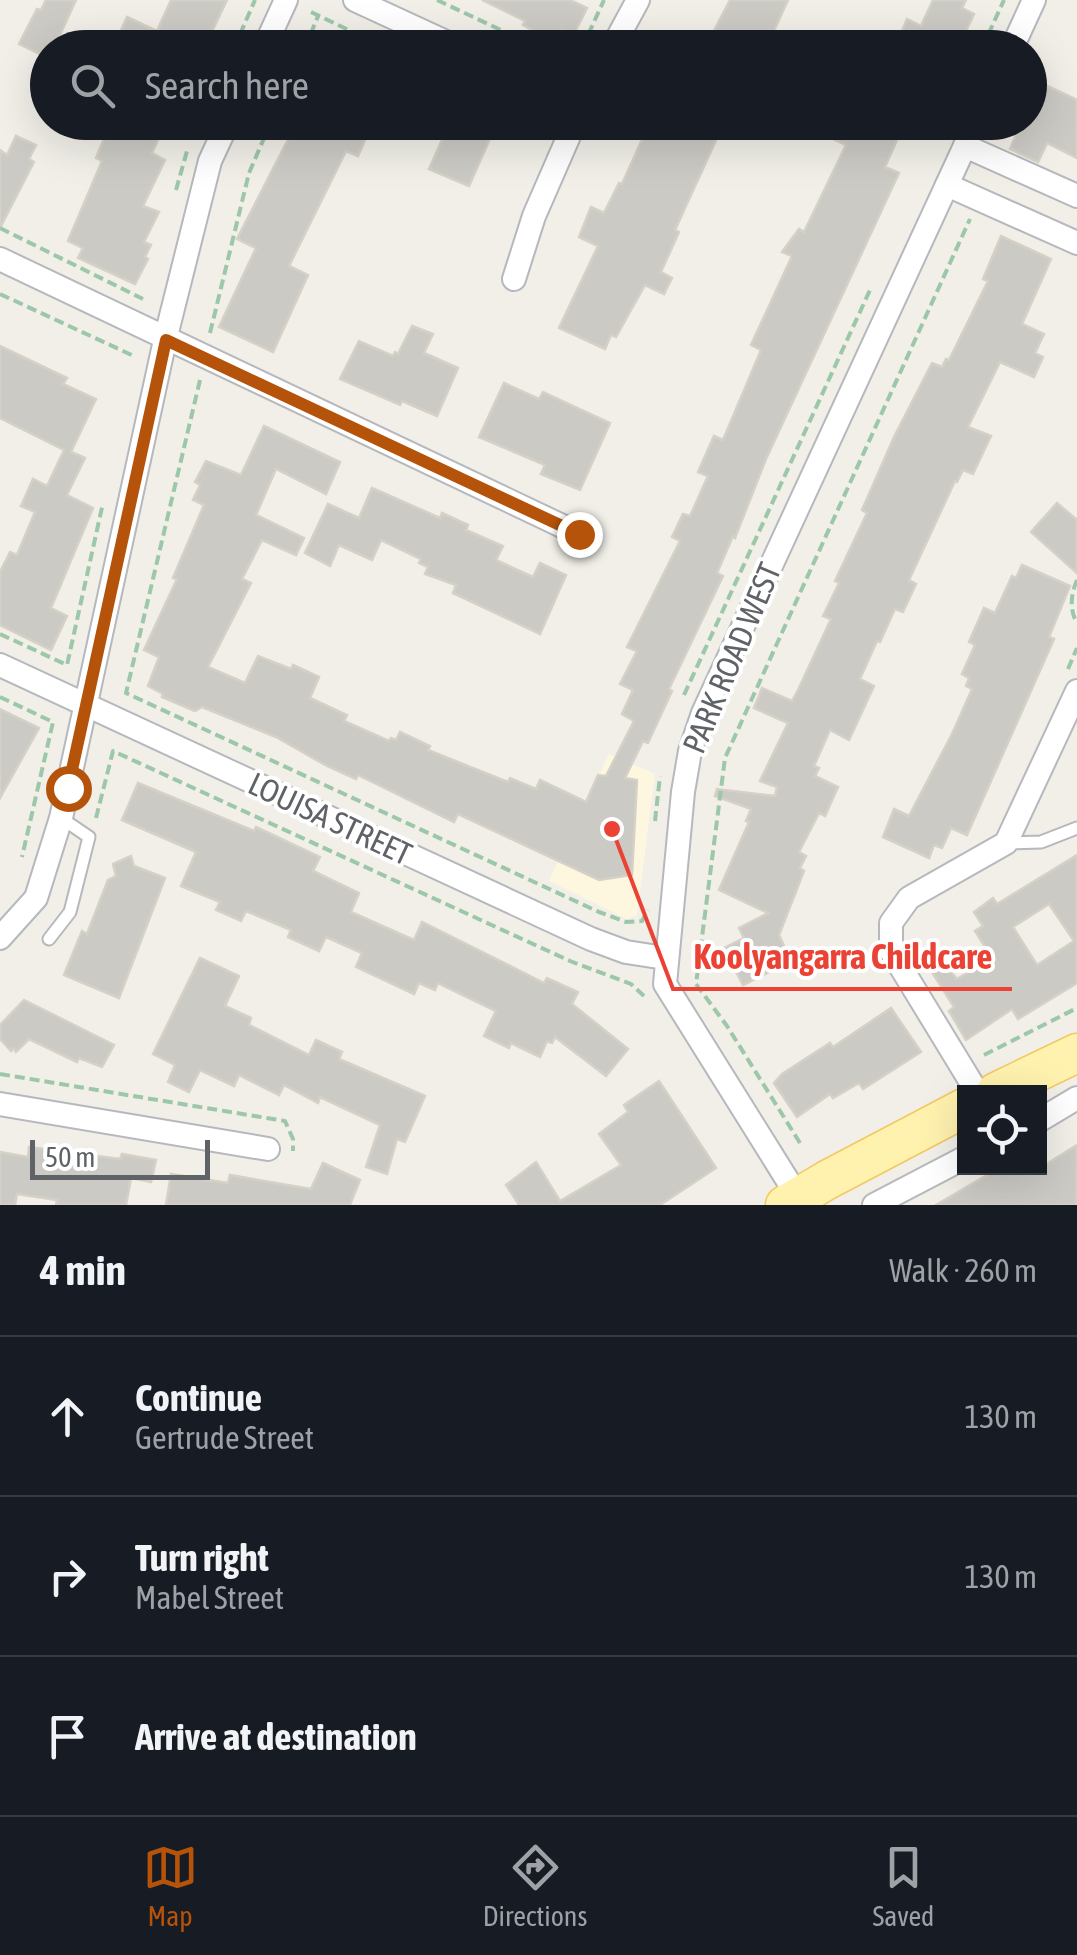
<!DOCTYPE html>
<meta charset="utf-8">
<style>
body{margin:0;font-family:"Asap Condensed",sans-serif;background:#20242c;color:#f1f3f6}
.controls{position:absolute;right:30px;bottom:30px;display:grid;overflow:hidden;border-radius:0px;box-shadow:0 10px 40px #0002}
.controls button{width:90px;height:90px;display:grid;place-items:center;padding:0;border:0;border-bottom:2px solid #363941;background:#171b24;color:#f1f3f6;font:50px sans-serif}
.scale{position:absolute;left:30px;bottom:25px;width:180px;box-sizing:border-box;padding-left:10px;border:5px solid #5f6368;border-top:0;font-size:28px;line-height:35px;white-space:nowrap;color:#5f6368;-webkit-text-stroke:8px #fff;paint-order:stroke}
.stop{position:absolute;width:30px;height:30px;margin:-22px;border:8px solid #b45309;border-radius:50%;background:#fff}
.stop.end{background:#b45309;border-color:#fff;box-shadow:0 2px 10px #0008}
.list{margin:0;padding:0;list-style:none}
h2{display:flex;justify-content:space-between;align-items:center;height:130px;margin:0;padding:0 40px;font-size:42px}
h2 small{font-size:32px;font-weight:400;color:#9ea1a6}
.list li{display:grid;grid-template-columns:65px 1fr auto;gap:30px;align-items:center;box-sizing:border-box;height:160px;padding:0 40px;border-top:2px solid #363941}
.list b{display:block;font-size:38px;white-space:nowrap}
.list p{margin:0;font-size:32px;white-space:nowrap;color:#9ea1a6}
.list em{font-size:32px;font-style:normal;color:#9ea1a6}
.icon{flex:none;width:55px;height:55px;fill:none;stroke:currentColor;stroke-width:2;stroke-linecap:round;stroke-linejoin:round}
.map{position:relative;flex:none;width:1077px;height:1205px;overflow:hidden}
.search{position:absolute;background:#171b24;box-shadow:0 10px 40px #0002;left:30px;right:30px;top:30px;height:110px;display:flex;align-items:center;gap:25px;box-sizing:border-box;padding:0 35px;border-radius:55px;color:#9ea1a6;font-size:38px}
.sheet{height:610px;background:#171b24}
nav{display:flex;justify-content:space-around;align-items:center;box-sizing:border-box;height:140px;border-top:2px solid #363941;background:#171b24;font-size:28px;color:#9ea1a6}
nav a{display:grid;justify-items:center;gap:5px}
nav .on{color:#b45309}
.map>svg:first-child{display:block}
</style>
<div class="map">
<svg width="1077" height="1205" viewBox="0 0 1077 1205">
<rect width="100%" height="100%" fill="#f1efe8"/>
<polygon fill="#fef7e0" points="609,754 655,774 637,915 627,919 549,881"/>
<g fill="#cccac5" stroke="#d6d1c6" stroke-width="2.5" fill-rule="evenodd">
<polygon points="46,0 76,0 54,48 48,48 48,58 19,44 37,9 41,10"/>
<polygon points="171,0 227,0 204,48 113,48 127,17 157,31"/>
<polygon points="482,0 570,0 587,8 573,36 561,30 558,37 546,31 543,36 523,25 525,21"/>
<polygon points="730,0 788,0 766,48 705,48"/>
<polygon points="933,0 966,0 962,8 974,14 958,48 895,48 907,19 921,26"/>
<polygon points="1041,83 1077,100 1077,158 1047,143 1038,162 1010,149 1022,122 1030,122 1030,107"/>
<polygon points="111,122 166,122 152,153 165,160 143,206 159,212 144,242 151,245 145,257 148,259 135,284 78,258 83,248 68,241 102,161 96,158"/>
<polygon points="297,122 360,122 355,134 365,140 358,156 346,151 289,266 308,275 273,352 219,327 256,248 237,239"/>
<polygon points="450,122 461,122 491,136 469,186 429,169"/>
<polygon points="650,122 718,122 712,135 717,138 675,230 679,232 661,272 672,278 664,294 645,285 616,337 611,335 605,349 559,328 598,246 579,237 591,207 604,213 619,183 622,184"/>
<polygon points="833,122 905,122 885,167 899,173 766,459 735,538 733,536 717,573 723,576 669,689 672,691 648,743 643,741 625,778 637,780 632,875 599,880 458,814 454,822 358,775 356,779 327,766 276,737 202,707 195,711 162,697 163,694 148,686 159,657 144,650 177,579 173,578 204,505 193,500 200,485 195,482 206,461 241,475 264,426 340,462 326,494 276,469 256,515 304,538 296,555 262,540 242,579 251,583 208,667 245,683 258,656 291,669 293,665 319,677 310,698 347,715 344,721 389,741 391,738 396,740 400,732 430,746 428,750 508,782 510,778 536,789 540,780 586,802 598,775 606,776 634,721 622,714 633,690 620,684 637,651 627,647 680,541 672,537 683,514 690,516 708,476 698,472 714,436 723,440 761,350 751,345 792,256 782,252 799,229 804,232 846,145 827,136"/>
<polygon points="16,136 36,145 29,159 34,162 0,228 0,150 7,155"/>
<polygon points="1001,236 1051,259 1022,324 1044,334 1035,353 1043,357 1034,377 1000,362 968,427 991,436 973,474 963,470 957,482 955,481 909,580 916,584 903,612 895,609 880,642 877,641 860,679 874,686 849,740 830,730 814,766 819,768 815,776 838,787 825,816 819,813 799,852 806,856 800,868 804,871 779,935 791,961 743,985 724,948 744,938 739,928 768,913 719,890 749,822 746,821 751,809 715,796 717,789 775,796 777,787 760,781 788,723 754,708 762,688 792,701 798,690 831,619 823,616 839,583 835,581 867,513 862,510 894,437 932,363 942,367 946,359 949,360 988,281 983,279"/>
<polygon points="412,326 433,334 424,353 458,368 437,416 402,401 400,405 340,379 359,341 393,356 395,352 398,354"/>
<polygon points="0,346 67,378 63,384 96,399 71,452 85,458 67,495 93,508 51,608 67,616 51,650 0,625 0,572 10,552 17,555 35,512 21,506 33,479 47,486 64,450 0,418"/>
<polygon points="504,383 539,399 543,392 610,423 580,490 541,474 545,465 479,437"/>
<polygon points="372,488 440,518 442,513 468,525 466,530 503,546 496,560 533,577 540,563 566,575 540,634 453,593 456,585 425,574 428,567 419,563 421,559 381,540 372,560 339,545 330,566 305,553 328,504 359,518"/>
<polygon points="1057,503 1077,520 1077,573 1031,532"/>
<polygon points="1022,565 1070,586 1049,637 1054,639 967,835 951,828 942,848 934,845 929,858 883,837 894,809 909,816 952,734 972,689 966,686 969,678 962,674 975,645 969,642 984,608 995,613 1012,576 1016,578"/>
<polygon points="0,709 39,728 0,798"/>
<polygon points="138,783 254,831 256,827 320,857 313,871 359,893 351,912 414,940 422,922 544,983 547,978 578,992 572,1004 628,1049 606,1076 555,1037 552,1043 547,1041 540,1057 511,1043 509,1048 484,1036 496,1011 438,983 435,990 419,983 414,994 356,967 362,953 326,937 319,951 288,937 291,930 246,911 241,921 216,910 220,902 181,886 196,852 122,820"/>
<path d="M1077,855V983L1018,1019L1012,1009L966,1040L949,1011L954,1007L920,953L929,946L957,979L992,958L975,931L983,926L974,912L993,898L997,904ZM1049,904L1074,941L1037,965L1013,927Z"/>
<polygon points="131,856 134,866 165,878 119,998 64,975 82,931 87,934 108,880 116,876 113,864"/>
<polygon points="200,958 239,976 225,1006 251,1018 249,1025 309,1055 316,1040 342,1052 339,1059 425,1096 405,1142 397,1139 387,1174 366,1167 380,1125 320,1097 318,1103 284,1085 279,1095 239,1075 234,1086 200,1070 189,1092 168,1082 175,1065 153,1054"/>
<polygon points="24,1000 114,1045 102,1067 79,1058 77,1062 29,1039 16,1052 14,1048 11,1051 0,1039 0,1025"/>
<polygon points="891,1008 921,1052 863,1089 859,1083 833,1098 830,1094 797,1117 774,1083 782,1074 830,1043 833,1047"/>
<polygon points="659,1081 716,1168 660,1205 519,1205 506,1185 536,1162 560,1201 621,1165 599,1134 628,1112 624,1105"/>
<polygon points="1077,1145 1077,1205 936,1205 999,1168 1040,1168"/>
<polygon points="29,1147 120,1159 122,1154 156,1160 151,1182 131,1178 126,1205 56,1205 57,1200 17,1194 15,1205 0,1205 0,1152 28,1157"/>
<polygon points="323,1163 360,1180 350,1205 166,1205 171,1174 228,1183 230,1175 311,1189"/>
</g>
<g fill="none" stroke-linecap="round" stroke-linejoin="round">
<g stroke="#b5b8bc" stroke-width="15">
<g id="lane">
<polyline points="1006,843 1041,842 1077,828"/>
<polyline points="49,939 70,912 89,837 61,818"/>
</g>
</g>
<g stroke="#b5b8bc" stroke-width="26">
<g id="street">
<polyline points="355,0 459,48"/>
<polyline points="264,48 286,0"/>
<polyline points="612,48 638,0"/>
<polyline points="1012,48 1034,0"/>
<polyline points="965,146 1077,196"/>
<polyline points="947,185 1077,243"/>
<polyline points="0,259 579,534"/>
<polyline points="514,279 534,216 575,122"/>
<polyline points="0,665 591,939 626,952 665,958"/>
<polyline points="0,938 36,898 61,818 165,340 210,161 228,122"/>
<polyline points="977,1092 891,951 891,923 909,898 1006,843 1077,691"/>
<polyline points="0,1104 268,1149"/>
<polyline points="1040,1120 1077,1098"/>
<polyline points="798,1197 665,984 683,792 690,751 703,713 976,122"/>
<polyline points="874,1205 964,1158"/>
</g>
</g>
<g stroke="#f2c960" stroke-width="41">
<g id="primary">
<polyline points="996,1092 1077,1053"/>
<polyline points="785,1205 827,1180 964,1108"/>
</g>
</g>
<g stroke="#9cc7a9" stroke-width="4" stroke-dasharray="10 5" stroke-linecap="butt">
<polyline points="437,0 539,48"/>
<polyline points="311,12 386,48"/>
<polyline points="234,48 255,0"/>
<polyline points="305,48 318,16"/>
<polyline points="582,48 604,0"/>
<polyline points="982,48 1004,0"/>
<polyline points="998,136 1004,122"/>
<polyline points="176,190 187,151"/>
<polyline points="0,228 143,299"/>
<polyline points="0,294 136,357"/>
<polyline points="210,333 249,173 271,122"/>
<polyline points="200,380 126,693 599,912 626,922 642,921 648,910"/>
<path d="M1077,580C1071,594 1069,609 1077,623"/>
<polyline points="0,634 67,665 103,503"/>
<polyline points="1068,669 1077,648"/>
<polyline points="684,695 870,290"/>
<polyline points="0,697 53,722 22,857"/>
<polyline points="96,818 113,751 570,961 631,984 644,996"/>
<polyline points="655,821 660,776"/>
<polyline points="984,1055 1077,1008"/>
<polyline points="0,1074 285,1121 293,1139 293,1151"/>
<polyline points="800,1143 727,1026 696,984 725,758 970,219"/>
</g>
<use href="#lane" stroke="#fff" stroke-width="11"/>
<use href="#street" stroke="#fff" stroke-width="22"/>
<use href="#primary" stroke="#fff2af" stroke-width="38"/>
</g>
<g fill="none" stroke-linecap="round" stroke-linejoin="round">
<polyline stroke="#b45309" stroke-width="12" points="68,788 166,340 579,534"/>
</g>
<g text-anchor="middle" stroke-width="8" stroke-linejoin="round" paint-order="stroke">
<g font-size="32" fill="#5f6368" stroke="#fff">
<text transform="translate(732 658) rotate(-67)" y="11">PARK ROAD WEST</text>
<text transform="translate(330 819) rotate(25)" y="11">LOUISA STREET</text>
</g>
</g>
<path fill="none" stroke="#ea4335" stroke-width="4" d="M612 829L673 989H1012"/>
<circle fill="#ea4335" stroke="#fff" stroke-width="4" cx="612" cy="829" r="10"/>
<g font-size="35" text-anchor="middle" font-weight="bold" fill="#ea4335" stroke="#fff" stroke-width="8" stroke-linejoin="round" paint-order="stroke">
<text x="843" y="969">Koolyangarra Childcare</text>
</g>
</svg>
<div class="controls">
<button><svg class="icon" aria-label="locate" viewBox="0 0 24 24"><circle cx="12" cy="12" r="6"/><path d="M12 2v4M12 18v4M2 12h4M18 12h4"/></svg></button>
</div>
<div class="scale">50 m</div>
<div class="stop" style="left:68px;top:788px"></div>
<div class="stop end" style="left:579px;top:534px"></div>
<div class="search"><svg class="icon" aria-label="search" viewBox="0 0 24 24"><circle cx="10" cy="10" r="6"/><path d="M15 15l6 6"/></svg>Search here</div>
</div>
<section class="sheet">
<h2>4 min<small>Walk · 260 m</small></h2>
<ul class="list">
<li><svg class="icon" aria-label="ahead" viewBox="0 0 24 24"><path d="M12 20V5M6 11l6-6 6 6"/></svg><div><b>Continue</b><p>Gertrude Street</p></div><em>130 m</em></li>
<li><svg class="icon" aria-label="right" viewBox="0 0 24 24"><path d="M7 20v-9h11M14 6l5 5-5 5"/></svg><div><b>Turn right</b><p>Mabel Street</p></div><em>130 m</em></li>
<li><svg class="icon" aria-label="arrive" viewBox="0 0 24 24"><path d="M6 21V4h12l-3 4 3 4H6"/></svg><div><b>Arrive at destination</b></div></li>
</ul>
</section>
<nav>
<a class="on"><svg class="icon" aria-label="map" viewBox="0 0 24 24"><path d="M3 6l6-2 6 2 6-2v14l-6 2-6-2-6 2zM9 4v14M15 6v14"/></svg>Map</a>
<a><svg class="icon" aria-label="directions" viewBox="0 0 24 24"><path d="M12 3l9 9-9 9-9-9zM9 14v-3h6M13 9l2 2-2 2"/></svg>Directions</a>
<a><svg class="icon" aria-label="saved" viewBox="0 0 24 24"><path d="M7 4h10v16l-5-4-5 4z"/></svg>Saved</a>
</nav>
